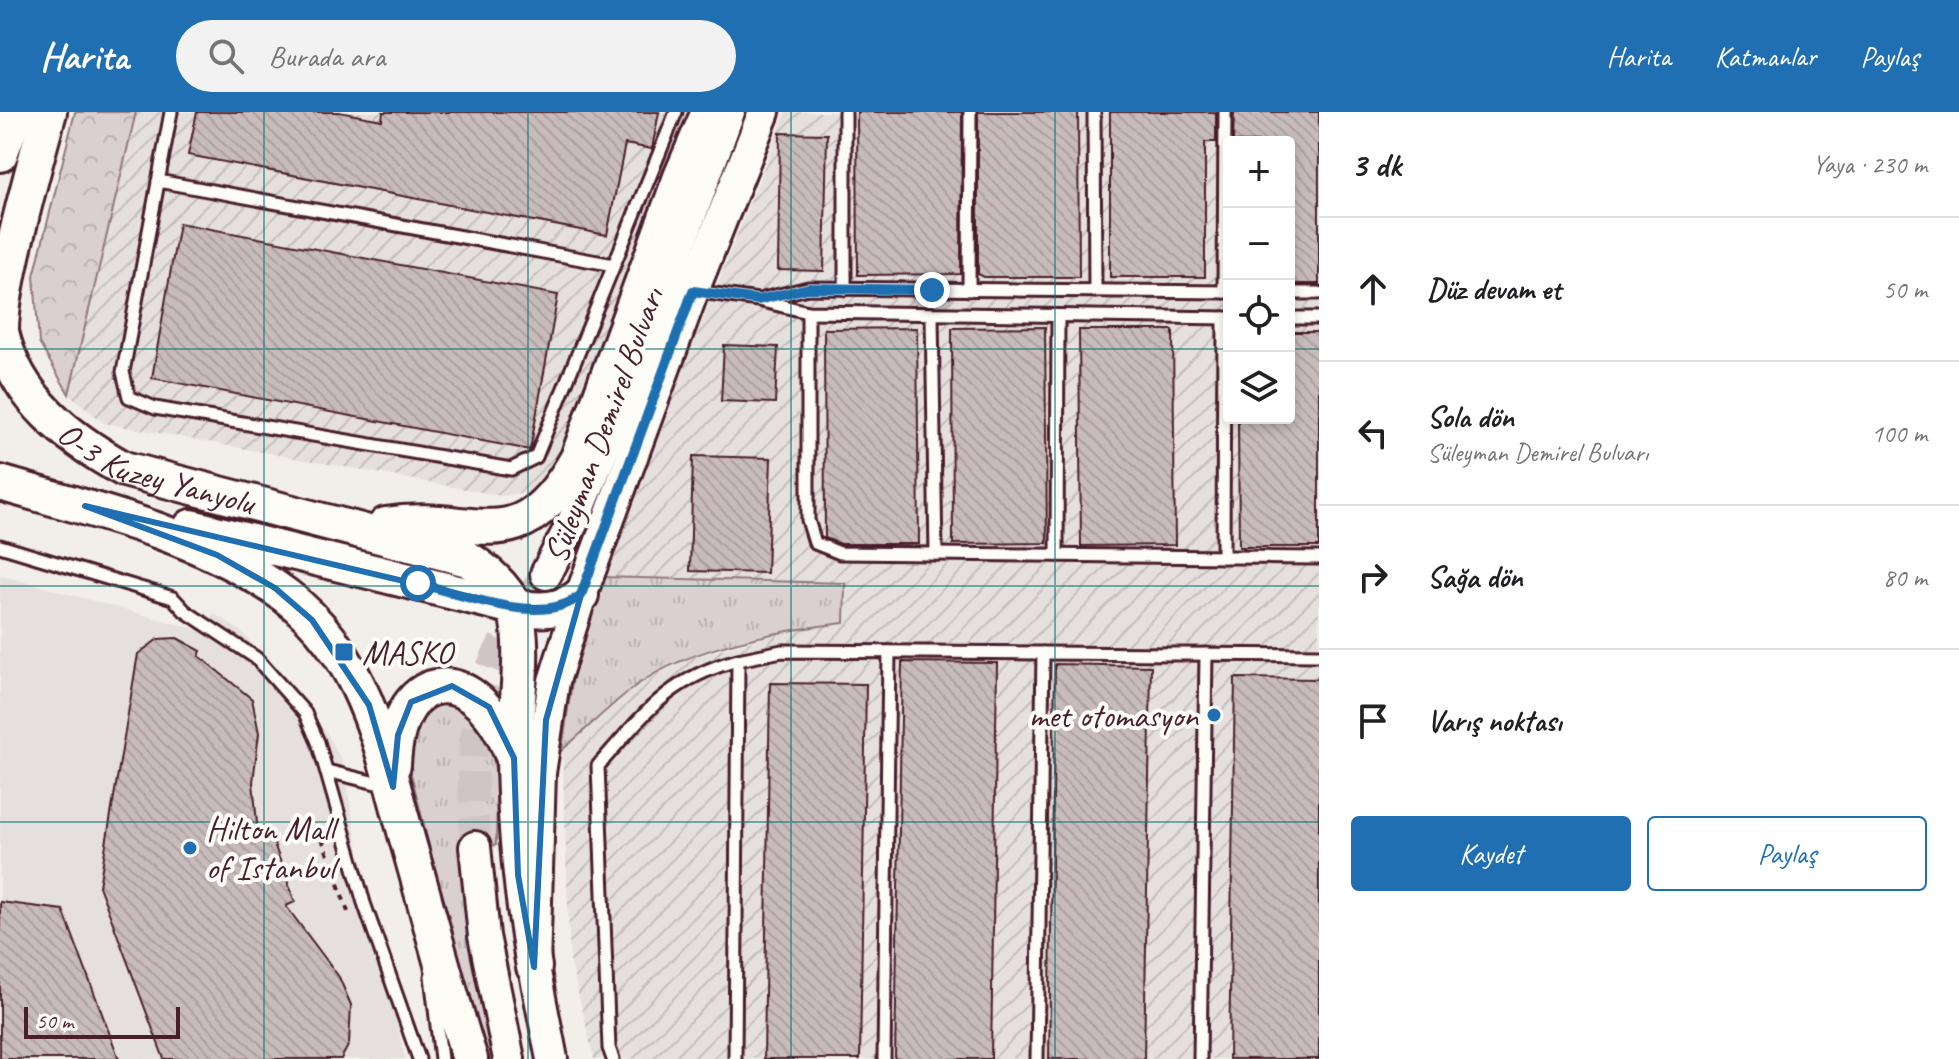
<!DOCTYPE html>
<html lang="tr">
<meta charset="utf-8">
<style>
body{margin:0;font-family:Caveat,sans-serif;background:#f2f2f2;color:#202124}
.controls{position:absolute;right:24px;top:24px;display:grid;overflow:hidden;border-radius:8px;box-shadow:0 4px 12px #0003}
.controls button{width:72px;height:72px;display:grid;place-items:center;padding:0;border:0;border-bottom:2px solid #e0e0e0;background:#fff;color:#202124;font:40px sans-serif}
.scale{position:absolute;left:24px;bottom:20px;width:156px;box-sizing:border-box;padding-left:8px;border:4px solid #4a1f2b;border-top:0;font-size:22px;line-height:28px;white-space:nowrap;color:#4a1f2b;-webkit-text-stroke:6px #fdfcf7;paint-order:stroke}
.stop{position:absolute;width:24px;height:24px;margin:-18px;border:6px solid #1f6fb2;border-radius:50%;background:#fff}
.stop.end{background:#1f6fb2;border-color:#fff;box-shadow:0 2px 8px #0008}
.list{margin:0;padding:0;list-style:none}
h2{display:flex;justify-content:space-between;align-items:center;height:104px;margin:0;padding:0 32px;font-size:34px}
h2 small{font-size:26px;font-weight:400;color:#757577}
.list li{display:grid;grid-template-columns:52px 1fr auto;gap:24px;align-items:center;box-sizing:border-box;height:144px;padding:0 32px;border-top:2px solid #e0e0e0}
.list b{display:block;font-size:30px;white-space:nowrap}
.list p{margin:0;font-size:26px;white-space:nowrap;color:#757577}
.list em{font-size:26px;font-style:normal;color:#757577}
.actions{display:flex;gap:16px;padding:24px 32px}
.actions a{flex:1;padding:18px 0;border:2px solid #1f6fb2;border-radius:8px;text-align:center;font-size:28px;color:#1f6fb2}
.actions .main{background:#1f6fb2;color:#fff}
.icon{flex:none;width:44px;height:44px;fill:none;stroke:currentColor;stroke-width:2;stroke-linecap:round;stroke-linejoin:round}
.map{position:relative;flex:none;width:1319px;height:947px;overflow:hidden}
header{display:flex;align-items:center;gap:48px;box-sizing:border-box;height:112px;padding:0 40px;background:#1f6fb2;color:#fff}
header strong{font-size:38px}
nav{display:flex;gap:44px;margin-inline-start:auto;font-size:28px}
.search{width:560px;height:72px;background:#f2f2f2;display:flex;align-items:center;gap:20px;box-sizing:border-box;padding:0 28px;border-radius:44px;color:#757577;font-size:30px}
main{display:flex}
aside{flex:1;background:#fff}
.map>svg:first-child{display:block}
</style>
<header>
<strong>Harita</strong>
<div class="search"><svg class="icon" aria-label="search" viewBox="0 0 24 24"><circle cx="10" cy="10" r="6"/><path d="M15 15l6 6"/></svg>Burada ara</div>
<nav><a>Harita</a><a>Katmanlar</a><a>Paylaş</a></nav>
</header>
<main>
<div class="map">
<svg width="1319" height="947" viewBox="0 0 1319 947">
<defs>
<pattern id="industrial-furrows" width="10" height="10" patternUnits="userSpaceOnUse" patternTransform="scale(2)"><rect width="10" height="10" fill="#e5dfdd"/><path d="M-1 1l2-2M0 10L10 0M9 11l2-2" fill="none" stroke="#c6bfbe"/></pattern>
<pattern id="grass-tufts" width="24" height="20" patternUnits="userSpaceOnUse" patternTransform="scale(2)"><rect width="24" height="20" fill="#d9d0cf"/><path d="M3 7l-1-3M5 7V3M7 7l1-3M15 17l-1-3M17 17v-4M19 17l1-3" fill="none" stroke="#bcb2b2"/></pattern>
<pattern id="forest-crowns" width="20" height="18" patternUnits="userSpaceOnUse" patternTransform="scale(2)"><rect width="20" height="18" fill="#d9d0cf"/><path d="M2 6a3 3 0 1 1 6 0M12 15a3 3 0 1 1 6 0" fill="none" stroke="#bcb2b2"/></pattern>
<pattern id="building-back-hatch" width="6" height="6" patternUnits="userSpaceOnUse" patternTransform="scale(2)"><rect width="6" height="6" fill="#c8bbbb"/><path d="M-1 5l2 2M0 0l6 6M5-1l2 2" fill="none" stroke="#ada0a1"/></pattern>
</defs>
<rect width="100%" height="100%" fill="#f2efeb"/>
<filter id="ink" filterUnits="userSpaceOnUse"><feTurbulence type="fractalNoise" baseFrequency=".0125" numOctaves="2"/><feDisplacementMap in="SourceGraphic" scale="16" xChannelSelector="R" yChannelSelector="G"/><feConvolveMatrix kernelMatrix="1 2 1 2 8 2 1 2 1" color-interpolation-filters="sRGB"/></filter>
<g filter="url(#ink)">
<polygon fill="#e5dfdd" points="0,463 202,519 213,501 242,520 326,620 342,649 369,792 405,947 0,947"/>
<g fill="url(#industrial-furrows)" fill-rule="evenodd">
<polygon points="136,0 701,0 558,366 534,379 502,384 104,311 69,282"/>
<path d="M786,0H1319V947H594L570,848L562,638L638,573L681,549L801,515L844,510V471L600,465ZM1229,30H1289V306H1229Z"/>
</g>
<g fill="url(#grass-tufts)" stroke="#92787d" stroke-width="2">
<path d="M600,465L845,471L844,511C781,518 690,535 637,573C611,592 587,617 562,638L573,563Z"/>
<path d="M445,591C507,606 496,684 496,733L463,737C463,809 477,877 495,947H483L410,658C412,631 411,595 445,591Z"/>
</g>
<polygon fill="url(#forest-crowns)" stroke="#92787d" stroke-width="2" points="75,0 136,0 69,282 39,231 34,164"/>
<g fill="url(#building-back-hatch)" stroke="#4a1f2b" stroke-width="2">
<polygon points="197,0 339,0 382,8 383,0 659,0 652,37 625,32 607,123 188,43"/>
<polygon points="857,0 962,0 961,162 858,163"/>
<polygon points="978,0 1078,0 1079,165 984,165 978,162"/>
<polygon points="1110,0 1216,0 1216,30 1205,30 1205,165 1110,165"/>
<polygon points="1234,0 1319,0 1319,172 1289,172 1289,30 1233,30"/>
<polygon points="780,21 827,22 824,159 778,158"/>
<polygon points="179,111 558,183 530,338 152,266"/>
<polygon points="1045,215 1047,431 953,432 952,216"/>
<polygon points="917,216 919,432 841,432 825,426 824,217"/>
<polygon points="1079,218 1173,218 1175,433 1081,434"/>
<polygon points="1289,220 1319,220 1319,435 1239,435 1238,306 1289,306"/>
<polygon points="724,233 778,235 775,291 721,289"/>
<polygon points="693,344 771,346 767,461 690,459"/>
<polygon points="177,526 201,539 199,544 252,587 259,621 253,670 258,721 269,718 295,790 286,794 339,865 351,893 349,932 341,947 164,947 99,774 138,542 158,527"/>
<polygon points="902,550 997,551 991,947 895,947"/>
<polygon points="1055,552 1151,554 1144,947 1049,947"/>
<polygon points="1235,566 1319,567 1319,947 1229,947"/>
<polygon points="770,571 866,572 860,947 764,947"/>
<polygon points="0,790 63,798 119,947 0,947"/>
</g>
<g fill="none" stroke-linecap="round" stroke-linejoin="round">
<path stroke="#d0c5c5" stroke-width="30" stroke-dasharray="30 15" stroke-linecap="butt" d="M475,735C473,677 468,612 490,558C504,524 527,492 546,462"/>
<g stroke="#4a1f2b" stroke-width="17">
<g id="service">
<polyline points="171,0 123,260 129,285 155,296 511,357 536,345 676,0"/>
<polyline points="1094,0 1095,179"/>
<polyline points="158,69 614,153"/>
<polyline points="845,177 845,0"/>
<polyline points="969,178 970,0"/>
<polyline points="694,179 758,188 808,200 1229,206"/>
<polyline points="1224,180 1225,0"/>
<polyline points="1289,181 1319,181"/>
<polyline points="763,187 808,176 1229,180"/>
<polyline points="808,200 808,408 815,431 840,441 1319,446"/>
<polyline points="932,204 936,442"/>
<polyline points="1289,206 1319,206"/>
<polyline points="0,434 173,486 185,499 256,546 305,601 318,630 364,791 419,947"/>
<polyline points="1057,443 1058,205"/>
<polyline points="1223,445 1224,206"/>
<polyline points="327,659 388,674"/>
<polyline points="431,864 441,947"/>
<path d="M613,947L609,936L598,654C643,603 669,566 738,548"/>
<polyline points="735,947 738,548 782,539 1319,543"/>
<polyline points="884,947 889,540"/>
<polyline points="1037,947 1043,541"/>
<polyline points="1200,947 1206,542"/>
</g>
</g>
<g stroke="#4a1f2b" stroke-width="36">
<g id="secondary">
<polyline points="546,462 578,400 610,320 729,0"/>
<polyline points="475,735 484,824 509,947"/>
<polyline points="552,947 534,855 540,661 554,569 581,483 693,179 764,0"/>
</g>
</g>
<g stroke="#4a1f2b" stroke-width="40">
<g id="primary">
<path id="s1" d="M49,0C35,50 0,174 1,220C16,286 68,326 124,357L468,447C486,459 505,474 514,495C528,531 514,607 514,648C515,718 522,786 534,855"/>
<polyline points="0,42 16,0"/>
<path d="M0,371C93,398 190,420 272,474C364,534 381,633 408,730C429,803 447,875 470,947"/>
<path d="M386,413C476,398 518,455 578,346L681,65L709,0"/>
<path d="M191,415L514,495C538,499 562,500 581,483"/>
<path d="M393,653C398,549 478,551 512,642"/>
</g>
</g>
<polyline stroke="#4a1f2b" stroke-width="4" stroke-dasharray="6 6" stroke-linecap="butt" points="318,715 348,800 351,798"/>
<use href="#service" stroke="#fdfcf7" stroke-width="11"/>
<use href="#secondary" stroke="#fdfcf7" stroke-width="30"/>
<use href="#primary" stroke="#fdfcf7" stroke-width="34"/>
</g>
</g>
<g fill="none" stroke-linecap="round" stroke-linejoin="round" filter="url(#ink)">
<path stroke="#1f6fb2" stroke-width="10" d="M418,471C462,482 543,516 581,483L693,179L758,188L808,176L932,178"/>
</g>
<path fill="none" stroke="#1f6fb2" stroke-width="6" stroke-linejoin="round" d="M85,394L514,495L550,497L581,483L546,608L534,855L518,763L514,646L489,595L452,574L411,590L398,623L393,675L369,593L312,508L275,476L217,443Z"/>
<path fill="none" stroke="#0f766e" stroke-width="2" stroke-opacity="0.55" d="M264,0V947M528,0V947M791,0V947M1055,0V947M0,237H1229M1289,237H1319M0,474H1319M0,710H1319"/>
<g fill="#1f6fb2" stroke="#fdfcf7" stroke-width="3">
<rect x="334" y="530" width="20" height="20" rx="4"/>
<circle cx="1214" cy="603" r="8"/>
<circle cx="190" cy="736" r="8"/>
</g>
<g text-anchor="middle" stroke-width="8" stroke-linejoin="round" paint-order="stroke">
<g font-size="34" fill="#4a1f2b" stroke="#fdfcf7">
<text transform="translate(603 313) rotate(-70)" y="12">Süleyman Demirel Bulvarı</text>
<text dy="12" stroke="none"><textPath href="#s1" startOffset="446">O-3 Kuzey Yanyolu</textPath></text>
</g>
<g font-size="34" fill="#4a1f2b" stroke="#fdfcf7" text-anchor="start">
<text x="362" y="552">MASKO</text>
<text x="1198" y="615" text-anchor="end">met otomasyon</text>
<text x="206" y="728">Hilton Mall<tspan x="206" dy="39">of Istanbul</tspan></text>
</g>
</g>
</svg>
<div class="controls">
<button>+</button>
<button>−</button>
<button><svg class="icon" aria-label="locate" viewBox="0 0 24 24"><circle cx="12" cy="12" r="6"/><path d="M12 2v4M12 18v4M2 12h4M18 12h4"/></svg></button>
<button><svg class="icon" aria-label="layers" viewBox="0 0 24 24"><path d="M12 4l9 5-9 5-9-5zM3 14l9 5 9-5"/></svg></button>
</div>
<div class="scale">50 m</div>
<div class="stop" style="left:418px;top:471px"></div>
<div class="stop end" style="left:932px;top:178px"></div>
</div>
<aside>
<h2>3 dk<small>Yaya · 230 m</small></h2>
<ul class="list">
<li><svg class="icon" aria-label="ahead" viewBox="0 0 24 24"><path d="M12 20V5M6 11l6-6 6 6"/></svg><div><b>Düz devam et</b></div><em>50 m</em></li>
<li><svg class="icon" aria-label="left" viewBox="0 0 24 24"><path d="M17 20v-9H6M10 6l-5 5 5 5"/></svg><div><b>Sola dön</b><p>Süleyman Demirel Bulvarı</p></div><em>100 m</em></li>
<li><svg class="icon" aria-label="right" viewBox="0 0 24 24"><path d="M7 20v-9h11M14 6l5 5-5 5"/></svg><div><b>Sağa dön</b></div><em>80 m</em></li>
<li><svg class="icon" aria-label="arrive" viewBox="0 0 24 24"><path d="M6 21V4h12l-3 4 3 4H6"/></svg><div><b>Varış noktası</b></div></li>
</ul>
<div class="actions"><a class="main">Kaydet</a><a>Paylaş</a></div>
</aside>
</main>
